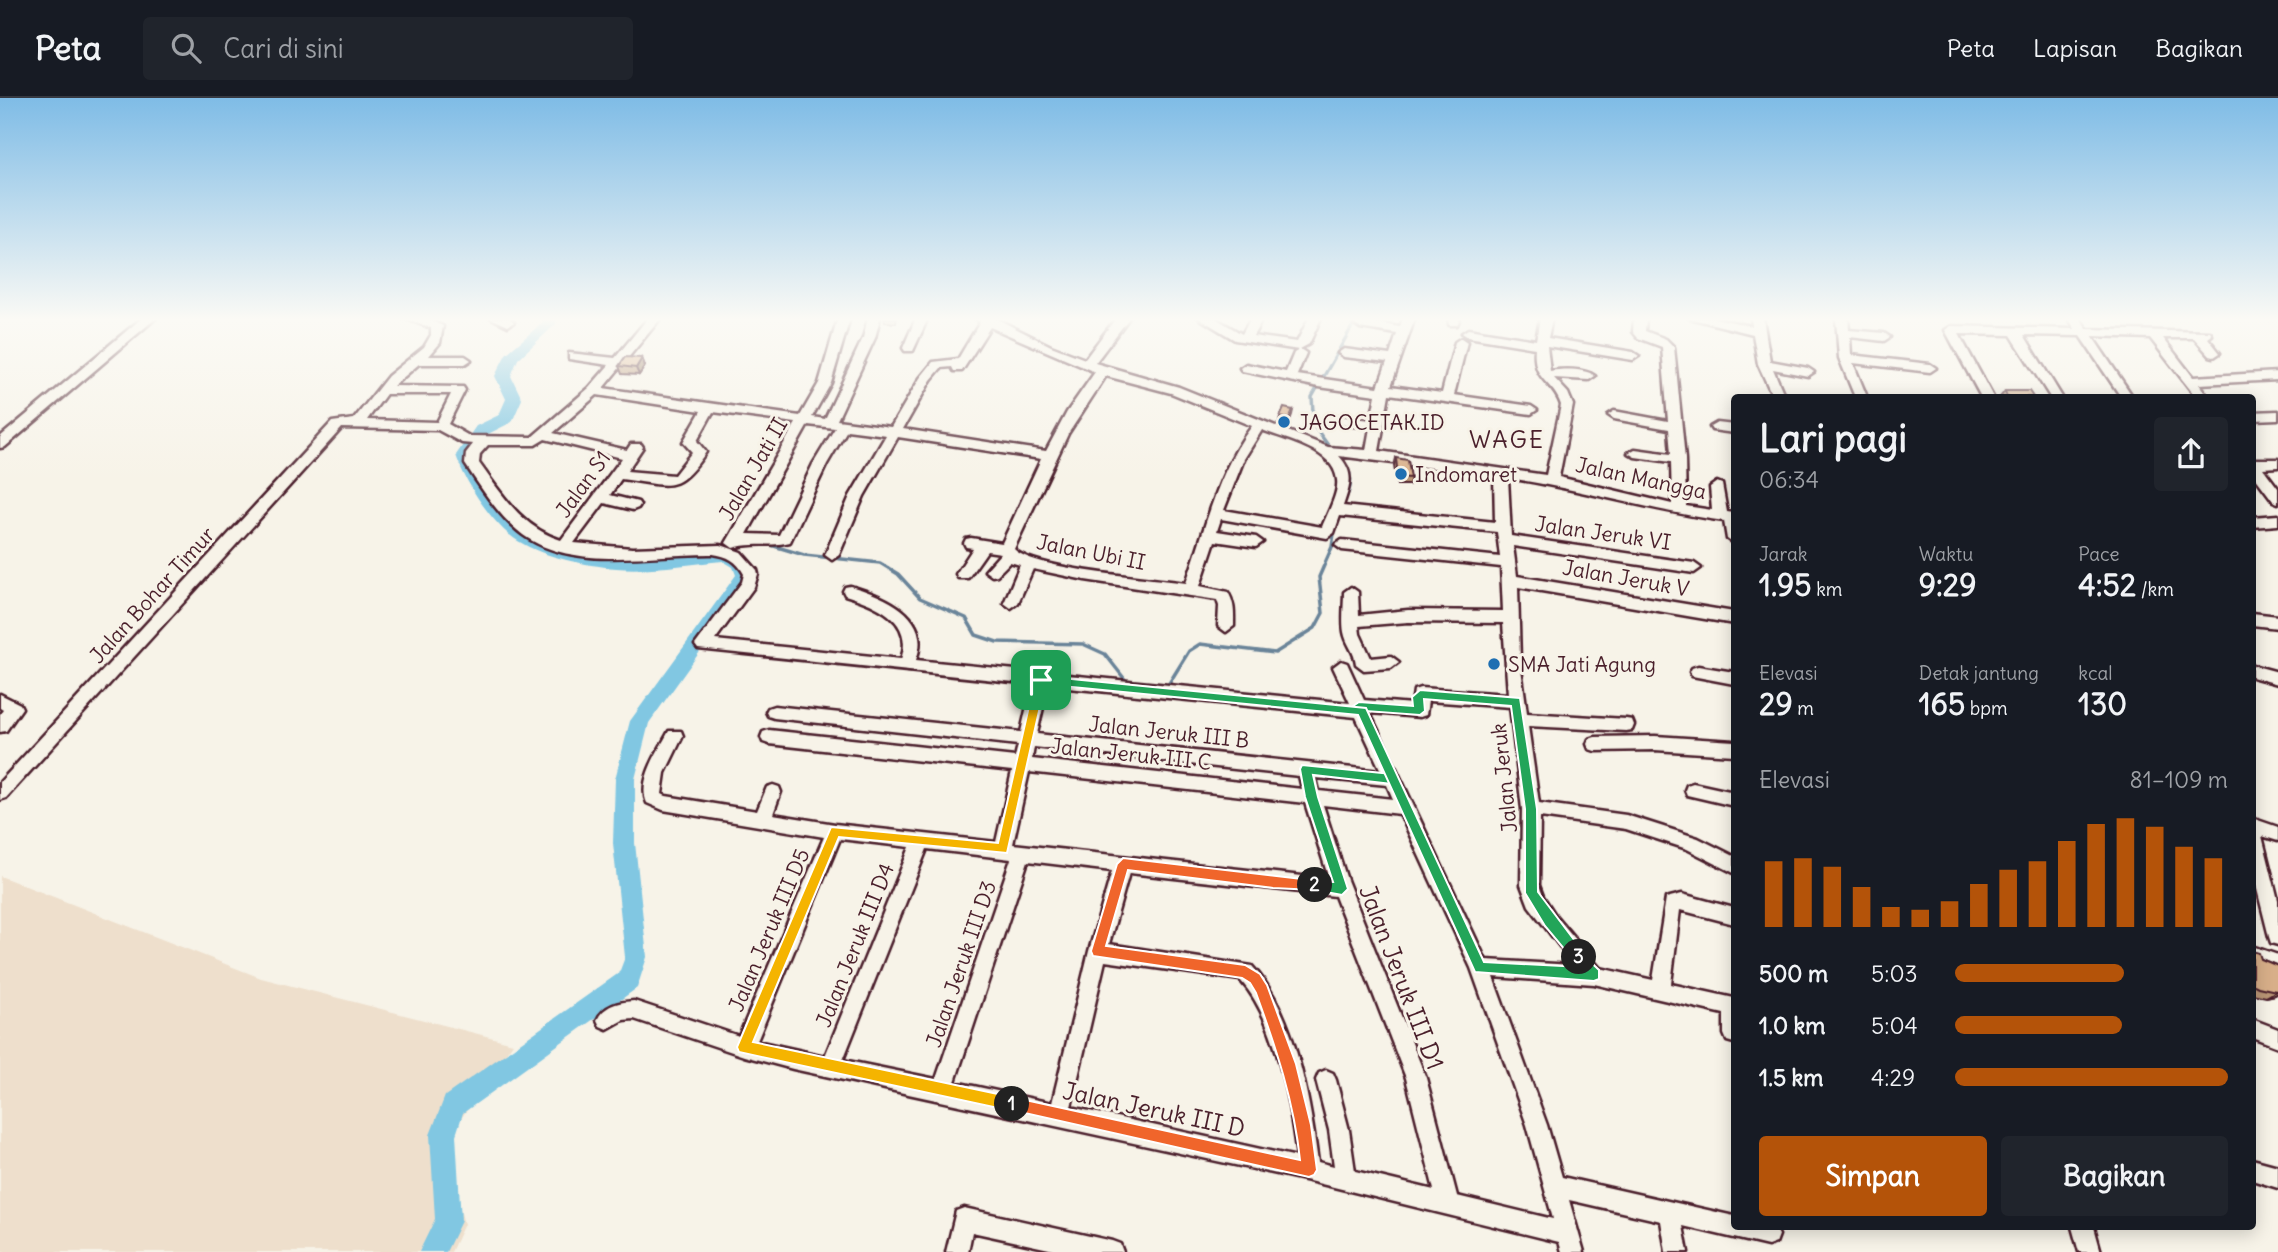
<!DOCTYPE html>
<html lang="id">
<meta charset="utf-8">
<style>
:root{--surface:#171b24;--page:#20242c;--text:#f1f3f6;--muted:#9ea1a6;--line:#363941;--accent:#b45309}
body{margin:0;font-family:Delius,sans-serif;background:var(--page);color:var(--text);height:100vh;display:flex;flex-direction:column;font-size:26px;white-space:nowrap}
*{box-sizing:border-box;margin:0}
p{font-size:23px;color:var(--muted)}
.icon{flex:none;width:38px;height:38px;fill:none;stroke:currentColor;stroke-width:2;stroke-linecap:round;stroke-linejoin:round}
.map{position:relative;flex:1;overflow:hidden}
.drawer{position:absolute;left:1731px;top:296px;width:525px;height:836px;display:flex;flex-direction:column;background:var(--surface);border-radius:7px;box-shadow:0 4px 18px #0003}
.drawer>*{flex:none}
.pin{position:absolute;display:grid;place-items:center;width:60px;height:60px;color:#fff;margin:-30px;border-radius:14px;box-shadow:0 4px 10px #0006}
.km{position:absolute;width:35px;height:35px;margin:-18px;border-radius:50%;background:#222;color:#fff;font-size:19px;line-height:35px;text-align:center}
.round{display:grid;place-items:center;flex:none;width:74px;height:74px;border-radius:7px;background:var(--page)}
.overview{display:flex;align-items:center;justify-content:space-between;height:119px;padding:0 28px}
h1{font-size:38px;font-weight:700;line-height:52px}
.metrics{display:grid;grid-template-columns:repeat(3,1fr);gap:10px;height:119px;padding:7px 28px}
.metrics div{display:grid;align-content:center}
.metrics b{font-size:30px;font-weight:700}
.metrics small{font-size:19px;font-weight:400}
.metrics p{font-size:19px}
.chart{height:196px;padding:14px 28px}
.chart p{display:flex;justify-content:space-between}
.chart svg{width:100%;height:126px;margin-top:7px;stroke:var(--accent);stroke-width:6}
.primary-button{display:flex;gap:14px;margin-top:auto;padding:14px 28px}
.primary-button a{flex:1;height:80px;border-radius:7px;background:var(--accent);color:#fff;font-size:28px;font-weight:700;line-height:80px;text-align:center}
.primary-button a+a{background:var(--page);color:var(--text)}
ul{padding:0 28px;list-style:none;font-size:23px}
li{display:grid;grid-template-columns:112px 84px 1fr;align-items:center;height:52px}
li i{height:18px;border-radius:9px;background:var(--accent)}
header{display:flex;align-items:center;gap:42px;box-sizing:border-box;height:98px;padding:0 35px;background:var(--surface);border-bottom:2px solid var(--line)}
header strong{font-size:33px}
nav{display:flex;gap:38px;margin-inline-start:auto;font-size:24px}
.search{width:490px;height:63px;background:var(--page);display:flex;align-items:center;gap:18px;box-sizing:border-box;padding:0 24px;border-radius:7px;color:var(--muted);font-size:26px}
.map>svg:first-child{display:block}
.built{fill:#eedfcc}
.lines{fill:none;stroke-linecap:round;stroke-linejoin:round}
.stream{stroke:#6b8499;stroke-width:3.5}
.river{fill:#81c7e2;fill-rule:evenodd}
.minor-casing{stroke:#4a1f2b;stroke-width:5}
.minor{fill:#f7f3e8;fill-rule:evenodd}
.wall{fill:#ba9676;stroke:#4a1f2b;stroke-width:2}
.shaded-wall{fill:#977a60;stroke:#4a1f2b;stroke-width:2}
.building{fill:#d8af89;stroke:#4a1f2b;stroke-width:2}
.split-1{fill:#f5b400;stroke:#fff;stroke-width:2}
.split-2{fill:#f0652b;stroke:#fff;stroke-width:2}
.split-3{fill:#22a559;stroke:#fff;stroke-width:2}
.split-4{fill:#22a559;stroke:#fff;stroke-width:2}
.poi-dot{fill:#1f6fb2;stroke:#f7f3e8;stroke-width:2.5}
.labels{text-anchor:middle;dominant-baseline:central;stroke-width:6;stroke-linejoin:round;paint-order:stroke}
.poi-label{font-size:21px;fill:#4a1f2b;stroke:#f7f3e8;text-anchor:start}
.street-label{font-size:21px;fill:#4a1f2b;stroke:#f7f3e8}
.quarter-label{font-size:24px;letter-spacing:2px;fill:#4a1f2b;stroke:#f7f3e8}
.near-street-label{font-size:24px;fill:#4a1f2b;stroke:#f7f3e8}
</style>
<header>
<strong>Peta</strong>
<div class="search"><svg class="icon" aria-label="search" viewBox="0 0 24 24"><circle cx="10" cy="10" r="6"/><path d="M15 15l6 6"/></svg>Cari di sini</div>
<nav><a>Peta</a><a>Lapisan</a><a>Bagikan</a></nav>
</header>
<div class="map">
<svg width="2278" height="1154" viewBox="0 0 2278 1154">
<rect width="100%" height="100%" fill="#f7f3e8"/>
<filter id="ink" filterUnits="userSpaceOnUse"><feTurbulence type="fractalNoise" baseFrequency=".0143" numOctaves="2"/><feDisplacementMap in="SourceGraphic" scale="14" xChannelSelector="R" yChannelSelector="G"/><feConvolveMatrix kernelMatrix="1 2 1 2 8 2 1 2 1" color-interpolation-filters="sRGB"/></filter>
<g filter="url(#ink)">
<path class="built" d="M0,778l261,102 252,65 -70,102 21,79 -13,28h-451z"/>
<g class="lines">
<path class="stream" d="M1330,350l-16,-22 -2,-29 45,-79
M1336,355c18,17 19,33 5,53
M764,445l40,12 76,8 18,11 22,24 46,20 10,17 21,7 86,2 22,10 22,28
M1162,587h6l21,-34 11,-7 75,9 40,-25 8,-15 -4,-36 13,-30 3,-20"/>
<path class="river" d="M543,220h14l-1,6 -38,35 -7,17 11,23 -10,23 -24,12 -16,21 7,20 50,57 42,16 47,8 108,-7 21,10 7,17 -105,147 -14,56v64l12,114 -10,31 -174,125 -7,22 5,86 -15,31h-27l16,-33 -5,-84 15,-39 174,-123 6,-16 -12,-114 2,-64 15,-58 106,-146 -3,-8 -10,-6c-34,3 -73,10 -107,7 -32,-3 -70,-10 -98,-27 -24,-14 -54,-60 -62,-86l20,-29 23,-11 7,-16 -11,-23 11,-22 36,-31z"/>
<g class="minor-casing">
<path id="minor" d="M142,220h14l-151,129 -5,1v-11z
M403,220h21l19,8 -3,17 -11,13h36l6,4 -6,4h-46l-26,22 70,1 2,3 -17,34 21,12 63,1 57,-49 20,-23 -40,-6v-6l46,5 33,-40h13l-58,70 197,28 19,-33 19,-65h12l-19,65 -19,34 13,2 38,-81 5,-20h12l-5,20 -38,82 54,7 29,-49 13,-16 25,-3 22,-37 -5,-4h20l56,28 34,13 31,-41h13l-34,45 84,24 149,60 38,3 4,-22 -32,-4 -7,-4 7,-4 33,4 5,-25 -57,-8 -77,-16 -2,-3 6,-4 40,8 8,-19 5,-3 -64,-10 -36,-22h16l27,16 9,-16h12l-10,18 44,6 12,-24h12l-12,26 -9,5 6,4 -9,22 81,12 9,-25 -43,-5 -6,-4 6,-4 46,6 7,-21 -37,-6 -6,-4 6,-4 40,7 3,-9h12l-24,68 51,7 13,-51 6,-4 6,4 -13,53 77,11 6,4 -6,4 -142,-20 -10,57 167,24 15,-70c-8,-25 -29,-23 -26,-57l-67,-11 -6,-4 6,-4 68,11 4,-22h12l-4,20 85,14 6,4 -6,4 -86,-14 3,25c13,-2 34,-3 45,5l-6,4 -35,-2 14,15 5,12 -14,72 113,27 -1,-42 -36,-5 -7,-4 7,-4 36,5 -2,-25 -55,-10 -6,-4 6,-4 54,10 -6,-74 -24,-9 -5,-6 1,-14h12l-1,13 21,8 8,8 11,112 1,47 26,4 -2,-23 7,-5 5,2 5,28 7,1v31l-7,-5 -3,-18c-73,-10 -143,-32 -216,-43l3,58 183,27 7,5 -7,5 -181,-27 4,30 217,36v12l-216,-37 2,74 7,52 99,6 6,1 2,5 -2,5 -6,1 -98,-5 11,77 87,12 72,23 36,18v17l-47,-24 -61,-20 -86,-12 -1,68 4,11 13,20 44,52 53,12 13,-82 16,-4 52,14v16l-54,-14 -9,74 63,14v45l-7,-2 -3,-7v-20l-130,-30 -101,-7 54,148 15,52 172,39v11h40l5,8 -3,8 -8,3 -85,-20 5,26h-22l-5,-31 -92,-21 15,52h-22l-3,-10 -250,-61 -516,-112 -49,-13 -110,-37 -11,1 -16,9 -7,-3 -3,-6c7,-15 22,-18 37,-19l105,35 85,-199 -161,-27 -16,-7c-10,-22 12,-53 22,-72h12l2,5 -18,37 -3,21 4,2 91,15 10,-24 6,-2 6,2 2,5 -8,22 62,10 161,18 16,-71 -243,-27 -6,-2 -2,-5 2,-5 6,-2 246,27 3,-12 -244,-27 -6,-2 -2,-4 2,-4 6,-2 247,26 11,-48 -334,-35 -3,-4 3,-4 44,-59 2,-8c-7,-13 -16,-18 -31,-20 -58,-1 -139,18 -190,-19 -23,-17 -42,-47 -58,-71l1,-11 7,-9 -11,-1 -24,-13 -96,-2 -336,370 -6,2v-18l332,-360 22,-3 34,-43 36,-29 7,-12v-7zM990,229l105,45 -28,40 -21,39 -143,-22 28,-49 10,-12 11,-1 2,4h8zM1106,278l65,17 81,33c-35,45 -47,104 -66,157 -32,-5 -153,-13 -172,-34l54,-115zM386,296h65l-14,28 -70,-2zM597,297l104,16 -18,31 9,10 -18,23 -47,-4 16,-24 -2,-3h-10l-4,6 -74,-17zM713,314l83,11 -70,120 7,5c19,-6 38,-1 57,-6l37,-78 20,-34 39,5 -36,61 -25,59 7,5 7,-5 25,-59 34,-59 143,22 -39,84 -31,-5 -5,1 -2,4 2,4 7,1 -17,26 2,4h10l19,-27 14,2 -16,18 7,5 5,-1 13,-13 10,3 -16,38 7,5 7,-5 15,-34 52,11 132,20 2,6 -1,20 8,6 8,-6c0,-13 1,-22 -6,-34l-28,-6 15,-45 41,6 7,-5 -7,-5 -39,-6 4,-12 106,19 7,-5 6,-17 157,16 3,25 -158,-17 -7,5 7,5 159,17 2,44 -95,-1 -49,5 -1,-23 -7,-5 -7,5c0,13 -2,28 0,40 2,12 11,20 12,32l8,6 27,-2 8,-6 -8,-6 -20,2 -11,-24 -1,-8 49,-4 95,1 5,71 -88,-6 -6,2 -2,14 -48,-4 -17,-37 -6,-2 -8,6 17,36 -434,-43c17,-44 -31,-64 -66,-74l-5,1 -2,4 2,4c30,9 70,25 56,64l-186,-19 39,-53 4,-13 -1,-4 -16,-18 -20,-7 -89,3 -58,-5 30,-40 29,7 5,-2 2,-3 -2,-3 -28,-7 11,-16c49,6 55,17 85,-27l-9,-11zM808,327l27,3 -22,36 -34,71 -32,-1zM1262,332c24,10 72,19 75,50 2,13 -10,34 -15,47l-98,-17 20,-51zM545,341l77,19 -61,82c-39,-12 -59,-46 -82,-77l1,-9 8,-9h47zM1339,358l155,20 1,46 -152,-16c7,-20 12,-33 -4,-50zM1048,588l308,31 25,54 -344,-37zM1428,603l82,6 12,102 -1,76 8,21 45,59 -88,-5 -116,-247 50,4 6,-2zM1034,649l265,29 3,13 -270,-30zM1029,674l276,31 24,76 -316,-35zM1316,680l71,7 6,14 -74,-8zM1323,707l77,9 71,154 56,157 26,94 -96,-23 -31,-118 -79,-198zM840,741l70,8 -85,209 -68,-15zM927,751l84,10 -75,220 -93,-19zM1028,763l84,10 -23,80 -37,152 -97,-21zM1129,775l206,23 71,182 28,112 -79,-19 -6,-41 -13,-50 -3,-7 -7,-3 -7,3 -3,7 13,50 5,36 -16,-4c-8,-61 -23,-151 -66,-196l-143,-22zM1105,863l135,19c37,40 50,124 57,177l-226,-50z
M491,220h18l5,4 -6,4z
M916,220h12l-15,33h-8l-2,-3z
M1448,220h12l-3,7h-8z
M1689,220h25l38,8 -1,-8h12l7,43 38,7 6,4 -6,4 -35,-7 12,28h-12l-15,-33 -5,-30z
M1836,220h12l1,12 35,3 6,4 -6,4 -34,-4 1,18 79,9 6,4 -6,4 -77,-9 14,34h-12l-16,-39z
M2068,220h12l7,11 123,3 2,3 -4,3 12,15 -6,4 -4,-1 -16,-18h-31l30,39 85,-5v8l-79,4 9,13h-12l-46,-59 -58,-2 41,61h-12l-41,-61 -56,-1 38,62h-12l-39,-62 -52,-1 34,63h-12l-36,-67 6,-4 124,3z
M2278,313v8l-26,1v-8z
M1717,325l17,2v8l-22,-3 -2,-3z
M2252,361h26v8l-15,1 15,20v15l-5,-2 -21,-28z
M2278,417v10l-26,2v-10z
M2252,515l26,3v12l-26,-3z
M2252,567l26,7v12l-26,-7z
M1698,568l36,6v12l-42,-8 -2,-4 2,-4z
M0,596l20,10 2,4 -16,23 -6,1v-18l3,-4 -3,-2z
M1655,638l79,5v14l-79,-5 -60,1 -6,-2 -2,-5 2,-5 6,-2z
M1693,685l41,9v14l-47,-11 -2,-5 2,-5z
M2252,720l26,9v14l-16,-5 16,64v45l-7,-2 -2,-6 -17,-68z
M2252,848l26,9v18l-26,-10z
M2252,921l26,10v18l-26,-10z
M2252,1061l26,7v22l-26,-8z
M964,1110l148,33 8,3 3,8h-60l-91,-20 -4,20h-22l10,-41z
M2072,1129h22l7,25h-22z"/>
</g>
<use href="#minor" class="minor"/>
</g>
<path class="wall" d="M884,220h13l-1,5 -11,-1z
M642,260l3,8 -6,9 -17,-1 -3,-8z
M2005,293l28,6h-33z
M1293,312l-1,5 -4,10 -9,-2 1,-6z
M1396,360l15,20 -2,7h-12l-3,-19z
M2252,853l9,8 17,7v27l-3,2 -9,2 -14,-3z"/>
<path class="shaded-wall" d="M642,260l3,8 -6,9 -3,-7z
M2278,892v3l-3,2 -9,2z"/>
<path class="building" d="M625,259l17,1 -6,10 -17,-2z
M2005,293h24l4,6h-26z
M1284,310l9,2 -4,9 -9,-2z
M1396,360l12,2 3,18 -13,-1z
M2252,853l7,2 2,6 17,7v24l-2,1 -18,-4 -6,-3z"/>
</g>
<linearGradient id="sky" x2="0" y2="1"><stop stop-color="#7fbce6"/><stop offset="0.58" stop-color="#fbfaf5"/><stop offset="1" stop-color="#fbfaf5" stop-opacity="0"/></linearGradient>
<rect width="2278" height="382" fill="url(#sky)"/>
<path class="split-1" d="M1041,578l5,4 -39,173 -168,-16 -86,205 259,55 6,2 2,5 -2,5 -6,2 -273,-59 -2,-5 94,-220 167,16 37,-163z"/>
<path class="split-2" d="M1123,760l196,23v8l-4,1 -42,-2 -145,-18 -22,76 139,19 15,9 7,11 29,79 15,61 6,45 -3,5 -5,2 -302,-68 -2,-5 2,-5 5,-2 288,63c-6,-58 -24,-112 -44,-167l-6,-10 -8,-5 -149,-22 -2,-5 26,-87z"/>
<path class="split-3" d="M1420,592l100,8 17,111 1,83 46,61v9h-9l-30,-36 -20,-33v-84l-14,-103 -87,-7 1,12 -5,4 -53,-4 31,68 -6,5 -79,-9 5,22 30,92 -6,6 -32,-6v-8l23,1 -28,-85 -5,-28 2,-4 81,8 -30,-67 6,-4 54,4 -1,-9z"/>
<path class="split-4" d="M1041,578l325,32 118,254 96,5 -7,-10 6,-6 20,19v9l-5,2 -119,-9 -117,-257 -317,-31 -6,-4z"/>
<g class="poi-dot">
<circle cx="1284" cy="324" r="7"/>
<circle cx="1401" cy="376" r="7"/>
<circle cx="1494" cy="566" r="7"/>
</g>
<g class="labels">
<g class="poi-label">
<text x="1298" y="324">JAGOCETAK.ID</text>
<text x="1415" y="376">Indomaret</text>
<text x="1508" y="566">SMA Jati Agung</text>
</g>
<g class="street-label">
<text transform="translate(753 371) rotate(-60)">Jalan Jati II</text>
<text transform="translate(1641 380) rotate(12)">Jalan Mangga</text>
<text transform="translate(583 386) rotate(-54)">Jalan S1</text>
<text transform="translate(1603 435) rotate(8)">Jalan Jeruk VI</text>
<text transform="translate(1091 454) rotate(11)">Jalan Ubi II</text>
<text transform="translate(1626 480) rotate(10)">Jalan Jeruk V</text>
<text transform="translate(152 497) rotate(-48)">Jalan Bohar Timur</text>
<text transform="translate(1169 634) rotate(6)">Jalan Jeruk III B</text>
<text transform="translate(1131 656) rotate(6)">Jalan Jeruk III C</text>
<text transform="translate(1504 680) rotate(-96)">Jalan Jeruk</text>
<text transform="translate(769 832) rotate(-67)">Jalan Jeruk III D5</text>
<text transform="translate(855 847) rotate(-68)">Jalan Jeruk III D4</text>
<text transform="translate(961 866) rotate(-71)">Jalan Jeruk III D3</text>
</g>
<g class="quarter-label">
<text x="1507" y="341">WAGE</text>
</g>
<g class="near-street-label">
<text transform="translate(1402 879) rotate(69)">Jalan Jeruk III D1</text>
<text transform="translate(1154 1011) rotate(12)">Jalan Jeruk III D</text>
</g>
</g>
</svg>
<div class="pin" style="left:1041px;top:582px;background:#1e9e55"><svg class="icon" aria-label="arrive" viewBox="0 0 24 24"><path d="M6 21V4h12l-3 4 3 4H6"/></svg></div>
<b class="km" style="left:1012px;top:1006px">1</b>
<b class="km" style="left:1315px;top:787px">2</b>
<b class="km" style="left:1579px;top:859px">3</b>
<section class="drawer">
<div class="overview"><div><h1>Lari pagi</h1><p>06:34</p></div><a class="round"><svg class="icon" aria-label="share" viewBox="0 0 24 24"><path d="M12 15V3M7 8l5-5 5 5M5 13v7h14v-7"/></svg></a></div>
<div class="metrics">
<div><p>Jarak</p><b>1.95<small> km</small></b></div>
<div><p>Waktu</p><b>9:29</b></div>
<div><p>Pace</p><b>4:52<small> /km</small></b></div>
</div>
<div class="metrics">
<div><p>Elevasi</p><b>29<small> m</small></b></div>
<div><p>Detak jantung</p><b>165<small> bpm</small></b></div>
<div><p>kcal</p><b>130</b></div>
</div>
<div class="chart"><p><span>Elevasi</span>81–109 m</p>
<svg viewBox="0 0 160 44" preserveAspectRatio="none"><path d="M5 44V21M15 44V20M25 44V23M35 44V30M45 44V37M55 44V38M65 44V35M75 44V29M85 44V24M95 44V21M105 44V14M115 44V8M125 44V6M135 44V9M145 44V16M155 44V20"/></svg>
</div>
<ul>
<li><b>500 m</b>5:03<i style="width:62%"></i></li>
<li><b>1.0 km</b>5:04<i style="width:61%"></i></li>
<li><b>1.5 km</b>4:29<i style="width:100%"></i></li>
</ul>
<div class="primary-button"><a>Simpan</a><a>Bagikan</a></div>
</section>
</div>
